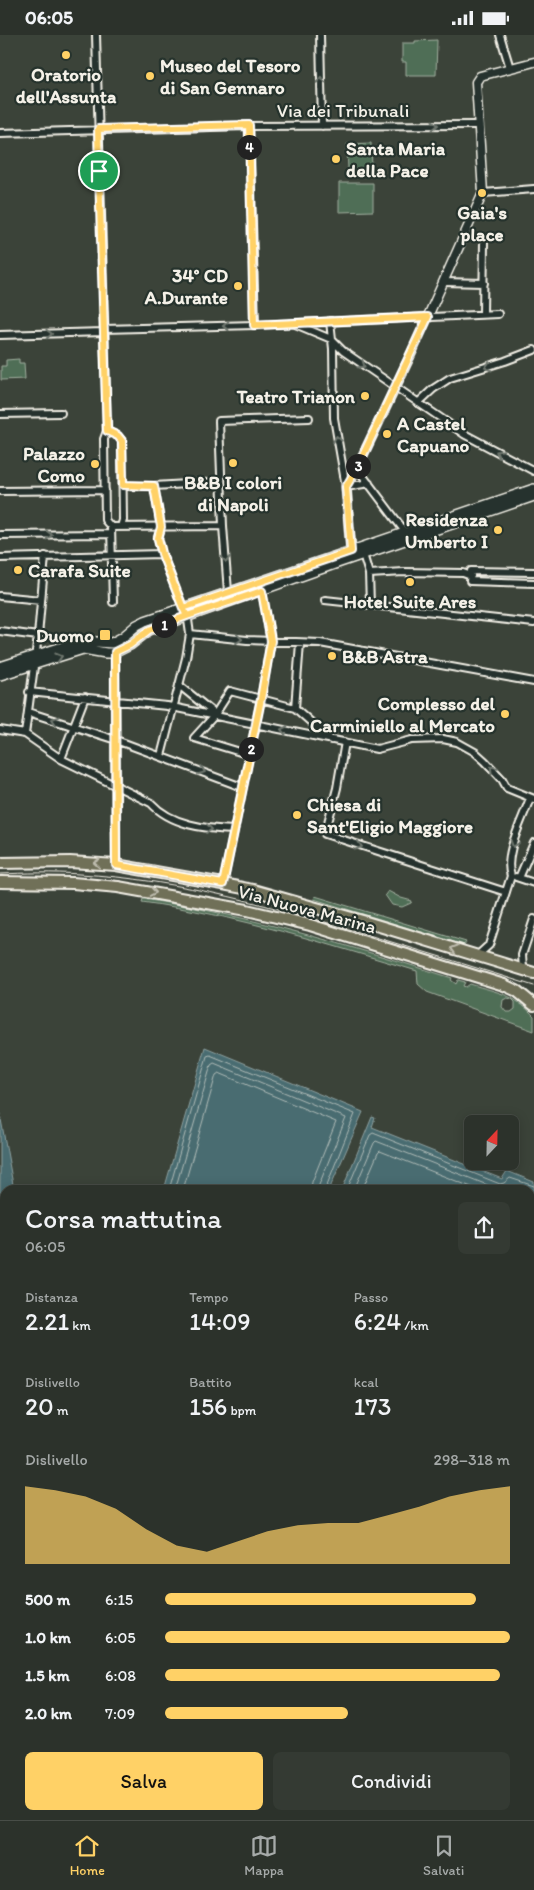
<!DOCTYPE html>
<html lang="it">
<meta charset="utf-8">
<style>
:root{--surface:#2c322b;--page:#343a33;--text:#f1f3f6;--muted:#a6aaa9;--line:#484d47;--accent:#ffd166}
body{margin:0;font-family:Itim,sans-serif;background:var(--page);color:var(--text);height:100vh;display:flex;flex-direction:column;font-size:19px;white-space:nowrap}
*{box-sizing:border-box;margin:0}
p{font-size:16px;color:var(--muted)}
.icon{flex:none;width:28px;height:28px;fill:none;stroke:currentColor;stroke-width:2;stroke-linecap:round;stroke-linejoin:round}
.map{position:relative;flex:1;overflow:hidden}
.side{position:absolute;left:0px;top:1150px;width:535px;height:635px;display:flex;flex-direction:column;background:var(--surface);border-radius:15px 15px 0 0;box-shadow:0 2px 12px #0003,0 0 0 1px var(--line)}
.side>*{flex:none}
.needle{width:32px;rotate:22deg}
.fabs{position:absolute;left:464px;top:1080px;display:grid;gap:10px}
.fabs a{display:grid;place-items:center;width:55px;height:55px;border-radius:8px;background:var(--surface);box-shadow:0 2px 12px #0003,0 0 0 1px var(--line);font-size:25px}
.pin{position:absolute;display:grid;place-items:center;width:42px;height:42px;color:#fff;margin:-21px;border:2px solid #fff;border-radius:50%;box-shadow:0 1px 5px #0007}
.km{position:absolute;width:25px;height:25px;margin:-12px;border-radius:50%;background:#222;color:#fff;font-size:14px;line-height:25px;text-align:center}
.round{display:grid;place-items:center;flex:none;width:52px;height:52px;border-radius:8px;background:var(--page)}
.headline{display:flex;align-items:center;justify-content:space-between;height:85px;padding:0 25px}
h1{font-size:28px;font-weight:600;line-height:38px}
.metrics{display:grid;grid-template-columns:repeat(3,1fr);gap:8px;height:85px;padding:5px 25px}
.metrics div{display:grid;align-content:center}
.metrics b{font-size:25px;font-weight:600}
.metrics small{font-size:14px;font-weight:400}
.metrics p{font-size:14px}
.chart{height:140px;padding:10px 25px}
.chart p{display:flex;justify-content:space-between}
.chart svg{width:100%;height:90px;margin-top:5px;fill:var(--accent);opacity:.7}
.primary-button{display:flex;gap:10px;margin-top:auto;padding:10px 25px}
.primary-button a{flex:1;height:58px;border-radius:8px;background:var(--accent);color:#111;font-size:20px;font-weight:600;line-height:58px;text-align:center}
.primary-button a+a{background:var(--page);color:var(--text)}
ul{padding:0 25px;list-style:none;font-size:16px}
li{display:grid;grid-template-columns:80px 60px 1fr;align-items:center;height:38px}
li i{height:12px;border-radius:6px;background:var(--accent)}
.status{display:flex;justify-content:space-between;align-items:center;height:35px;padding:0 25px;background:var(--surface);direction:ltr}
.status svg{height:14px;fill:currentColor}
.tab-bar{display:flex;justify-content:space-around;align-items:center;height:70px;border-top:1px solid var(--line);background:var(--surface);font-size:14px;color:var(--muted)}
.tab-bar a{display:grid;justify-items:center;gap:2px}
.tab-bar .on{color:var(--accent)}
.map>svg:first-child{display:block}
.green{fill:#506e57;stroke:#a2b0a0;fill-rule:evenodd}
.water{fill:#4a6c71;stroke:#8ea1a1}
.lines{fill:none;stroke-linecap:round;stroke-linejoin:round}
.shore{stroke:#b0bcb8;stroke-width:1}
.ferry{stroke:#b0bcb8;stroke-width:1;stroke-dasharray:6 5;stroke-linecap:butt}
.minor-casing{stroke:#f4f1e8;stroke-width:10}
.tertiary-casing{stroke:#f4f1e8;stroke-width:11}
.secondary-casing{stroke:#f4f1e8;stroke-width:12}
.primary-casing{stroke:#f4f1e8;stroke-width:14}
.minor{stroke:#26332d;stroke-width:6}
.tertiary{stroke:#26332d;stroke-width:8}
.secondary{stroke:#26332d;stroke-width:9}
.primary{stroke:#706f59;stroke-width:10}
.tram{stroke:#f4f1e8;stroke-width:1}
.oneway{stroke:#6e766e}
.oneway2{stroke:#bfbdaf}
.route-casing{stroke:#fff;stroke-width:10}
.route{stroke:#ffd166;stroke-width:6}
.poi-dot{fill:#ffd166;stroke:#26332d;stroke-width:2}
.labels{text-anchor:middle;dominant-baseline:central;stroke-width:4.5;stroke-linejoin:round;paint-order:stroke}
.poi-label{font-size:19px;font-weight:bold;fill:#f4f1e8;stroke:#26332d;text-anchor:start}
.street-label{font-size:19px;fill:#f4f1e8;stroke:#26332d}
</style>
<div class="status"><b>06:05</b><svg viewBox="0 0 49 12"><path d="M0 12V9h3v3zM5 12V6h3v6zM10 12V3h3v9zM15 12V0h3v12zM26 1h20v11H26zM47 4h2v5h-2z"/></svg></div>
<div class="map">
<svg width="534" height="1785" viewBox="0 0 534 1785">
<rect width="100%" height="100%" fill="#3b4339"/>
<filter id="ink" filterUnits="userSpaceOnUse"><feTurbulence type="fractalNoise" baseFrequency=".02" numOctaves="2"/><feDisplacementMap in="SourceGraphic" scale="10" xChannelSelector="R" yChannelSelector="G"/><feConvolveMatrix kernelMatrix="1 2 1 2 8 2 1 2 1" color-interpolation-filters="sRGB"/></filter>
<g filter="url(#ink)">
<path class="green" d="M437,5l-1,35h-30v-13h-4v-19h13v-2z
M371,108l1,26 -24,1 -1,-26z
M339,148h34v28l-34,1z
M19,324v4h5l1,16 -24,1v-14h5v-6z
M388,856l13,7 11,3 -1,2 -9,4 -10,-2 -7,-10z
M315,861l151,46 -2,3 -150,-46z
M143,864c106,16 207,47 309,79l-1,2 5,4 2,-4 7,2 -2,4 3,1 4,-3c29,9 42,9 64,32v15l-107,-39 -9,-8 -1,-13c-90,-27 -180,-56 -275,-69zM507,963l5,1 3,3v7l-4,3h-5l-4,-5 1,-7z"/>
<path class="water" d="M205,1012l158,65 -34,78h-165z
M0,1079l14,76h-9v625h413l1,5h-419z
M372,1082l3,1 -3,9 130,52 5,-8 27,11v44l-4,9v-45h-188z
M534,1464v247l-4,2v-239z"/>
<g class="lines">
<path class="shore" d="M169,1155l38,-134 3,-1 145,59 -30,76
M175,1155l36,-125 3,-2 132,55 -27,67 -1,5
M183,1155l33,-115 3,-2 117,49 -24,60 -1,8
M347,1155l23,-55 3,-2 127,51 4,-1 6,-5 24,8
M354,1155l20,-47 2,-2 124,49
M362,1155l16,-37 2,-2 99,39"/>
<path class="ferry" d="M0,1518l5,19
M0,1599l5,17
M103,1780l4,5
M126,1780l4,5"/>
<g class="minor-casing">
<path id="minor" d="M96,0l11,396 -3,8 1,81 6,7 2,75
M320,0l2,91
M500,0l10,33
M249,91l6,199
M0,98l246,-7 231,-1
M483,158l51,-4
M444,247l40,1
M483,279l1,-71
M330,286l3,28 1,69 12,69 23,-4
M295,289l36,15 12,12 121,83 70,37
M104,294l151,-4 243,-11
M0,300l104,-3
M418,368l15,-14 17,-11 55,-17 29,-11
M0,379l61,-1
M107,396l11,5 4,5 1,79 -2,7
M357,433l49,65
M123,451h31l67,-4
M154,451l7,41 -3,11 4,16 26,66 2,14 -4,24 -25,98
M0,456l105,-1
M111,492l112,-1
M0,500l111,-1
M363,519l6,20 1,30
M0,523l162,-4
M534,537l-63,-1 -1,10 64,2
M369,539l35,-2 59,1 8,3
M228,557l-5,-66 -4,-105 90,-3
M0,561l41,4
M325,565l209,23
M0,596l38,5
M190,599l57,6 73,3 214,39
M115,617l1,213
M179,650l36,29
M29,657l138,14 210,43 35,-9 31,-1 14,3 18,10 10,9 17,18 5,9 27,11
M295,673l5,-65
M28,677l88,28 126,47
M0,695l25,4 36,25 90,44c20,22 54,26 83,27
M25,699l13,-98 7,-80
M345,707l-8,46 -12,46 181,58
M250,720l-56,-17 20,-22 16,-25 65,17 36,32
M61,724l24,-62
M516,842l18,6
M519,843l15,-35
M223,849l38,-185 10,-58 -9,-50
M477,921l12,-11 22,-69c-8,-21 12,-57 19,-78
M523,934l-1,-14 12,-36"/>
</g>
<g class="tertiary-casing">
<path id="tertiary" d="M351,516l-5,-64 11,-19 55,-116 71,-159 -7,-111 4,-6 54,-14"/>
</g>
<g class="secondary-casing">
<path id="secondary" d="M0,632l81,-26 31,2 11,-6 14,-12 8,-4 389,-132
M0,640l83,-26 23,4h8l16,-8 19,-15 191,-68 194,-66"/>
</g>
<g class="primary-casing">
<path id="primary" d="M0,828l70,-1 46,3 107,19 30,6 113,32 168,51
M0,847l73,1 45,4 129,23 63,15 194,60 13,6 17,14"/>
</g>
<use href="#minor" class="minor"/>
<use href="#tertiary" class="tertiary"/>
<use href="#secondary" class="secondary"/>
<use href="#primary" class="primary"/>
<path class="tram" d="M0,839c26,-1 53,-2 79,0 100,5 201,34 296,63 53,16 106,32 159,49"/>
</g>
<defs><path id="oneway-chevron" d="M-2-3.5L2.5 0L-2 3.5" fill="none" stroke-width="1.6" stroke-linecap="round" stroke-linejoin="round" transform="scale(1.25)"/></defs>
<g class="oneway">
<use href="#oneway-chevron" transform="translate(321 45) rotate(-92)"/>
<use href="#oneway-chevron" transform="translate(435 90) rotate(-1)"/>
<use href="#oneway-chevron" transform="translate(226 291) rotate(178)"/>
<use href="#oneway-chevron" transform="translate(49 299) rotate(-2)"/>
<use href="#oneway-chevron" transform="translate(362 330) rotate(34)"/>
<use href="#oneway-chevron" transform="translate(488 332) rotate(163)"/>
<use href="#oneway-chevron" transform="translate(337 404) rotate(-100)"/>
<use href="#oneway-chevron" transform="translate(499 418) rotate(-152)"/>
<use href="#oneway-chevron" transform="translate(49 500)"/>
<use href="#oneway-chevron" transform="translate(226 524) rotate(86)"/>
<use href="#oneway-chevron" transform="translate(239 604) rotate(6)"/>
<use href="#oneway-chevron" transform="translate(59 622) rotate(-17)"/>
<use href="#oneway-chevron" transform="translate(55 685) rotate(-162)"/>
<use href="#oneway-chevron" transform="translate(284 695) rotate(-168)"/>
<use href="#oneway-chevron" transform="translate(493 734) rotate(-134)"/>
<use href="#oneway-chevron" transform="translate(202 736) rotate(21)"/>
<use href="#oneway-chevron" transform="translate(209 794) rotate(7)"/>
<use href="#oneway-chevron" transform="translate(514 809) rotate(109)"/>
<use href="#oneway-chevron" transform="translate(359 811) rotate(17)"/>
</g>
<g class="oneway2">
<use href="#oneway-chevron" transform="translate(97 828) rotate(-176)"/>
<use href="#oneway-chevron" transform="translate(153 857) rotate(10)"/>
<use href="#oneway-chevron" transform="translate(454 914) rotate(-163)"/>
</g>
</g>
<g class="lines" filter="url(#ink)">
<g class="route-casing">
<path id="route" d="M99,136l8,260 11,5 4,5 1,44 31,1 7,41 -3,11 4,16 21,54 4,8 -38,14 -19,15 -15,7 1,213 107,19 38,-185 10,-58 -9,-50 -75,25 -4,-8 168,-57 -5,-64 11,-19 71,-151 -174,8 -5,-200 -151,4 1,42"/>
</g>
<use href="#route" class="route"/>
</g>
<g class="poi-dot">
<circle cx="66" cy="20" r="5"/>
<circle cx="150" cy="41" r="5"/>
<circle cx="336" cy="124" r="5"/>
<circle cx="482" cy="158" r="5"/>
<circle cx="238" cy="251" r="5"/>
<circle cx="365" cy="361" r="5"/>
<circle cx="387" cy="399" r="5"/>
<circle cx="233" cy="428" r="5"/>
<circle cx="95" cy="429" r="5"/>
<circle cx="498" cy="495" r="5"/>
<circle cx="18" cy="535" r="5"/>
<circle cx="410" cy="547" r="5"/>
<rect x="99" y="594" width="12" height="12" rx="2.5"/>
<circle cx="332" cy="621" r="5"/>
<circle cx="505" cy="679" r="5"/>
<circle cx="297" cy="780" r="5"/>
</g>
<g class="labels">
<g class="poi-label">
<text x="160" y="30">Museo del Tesoro<tspan x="160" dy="22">di San Gennaro</tspan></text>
<text x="66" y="39" text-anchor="middle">Oratorio<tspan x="66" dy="22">dell'Assunta</tspan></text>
<text x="346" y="113">Santa Maria<tspan x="346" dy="22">della Pace</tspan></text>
<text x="482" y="177" text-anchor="middle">Gaia's<tspan x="482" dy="22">place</tspan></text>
<text x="228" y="240" text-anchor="end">34° CD<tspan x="228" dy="22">A.Durante</tspan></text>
<text x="355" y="361" text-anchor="end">Teatro Trianon</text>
<text x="397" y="388">A Castel<tspan x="397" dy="22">Capuano</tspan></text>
<text x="85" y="418" text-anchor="end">Palazzo<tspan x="85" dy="22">Como</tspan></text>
<text x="233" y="447" text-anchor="middle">B&amp;B I colori<tspan x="233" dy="22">di Napoli</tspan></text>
<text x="488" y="484" text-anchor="end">Residenza<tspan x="488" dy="22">Umberto I</tspan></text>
<text x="28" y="535">Carafa Suite</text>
<text x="410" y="566" text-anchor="middle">Hotel Suite Ares</text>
<text x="94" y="600" text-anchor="end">Duomo</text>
<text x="342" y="621">B&amp;B Astra</text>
<text x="495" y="668" text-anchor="end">Complesso del<tspan x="495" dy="22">Carminiello al Mercato</tspan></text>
<text x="307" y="769">Chiesa di<tspan x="307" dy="22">Sant'Eligio Maggiore</tspan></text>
</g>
<g class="street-label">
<text x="343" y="75">Via dei Tribunali</text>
<text transform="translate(307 874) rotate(15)">Via Nuova Marina</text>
</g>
</g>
</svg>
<div class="fabs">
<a><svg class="needle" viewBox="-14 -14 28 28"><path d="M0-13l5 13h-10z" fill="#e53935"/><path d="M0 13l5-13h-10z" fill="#a6aaa9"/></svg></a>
</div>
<div class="pin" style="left:99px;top:136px;background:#1e9e55"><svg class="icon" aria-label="arrive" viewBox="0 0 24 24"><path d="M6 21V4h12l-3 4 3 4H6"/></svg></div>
<b class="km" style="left:164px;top:590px">1</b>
<b class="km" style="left:251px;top:714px">2</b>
<b class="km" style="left:358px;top:431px">3</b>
<b class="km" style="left:249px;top:112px">4</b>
<section class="side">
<div class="headline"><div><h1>Corsa mattutina</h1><p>06:05</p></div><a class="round"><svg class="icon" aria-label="share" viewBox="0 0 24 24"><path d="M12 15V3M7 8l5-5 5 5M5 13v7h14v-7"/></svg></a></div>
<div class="metrics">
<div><p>Distanza</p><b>2.21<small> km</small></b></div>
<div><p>Tempo</p><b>14:09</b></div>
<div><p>Passo</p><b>6:24<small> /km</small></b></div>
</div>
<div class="metrics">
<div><p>Dislivello</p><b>20<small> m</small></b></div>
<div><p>Battito</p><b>156<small> bpm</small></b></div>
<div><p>kcal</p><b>173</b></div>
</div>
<div class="chart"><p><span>Dislivello</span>298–318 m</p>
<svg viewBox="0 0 160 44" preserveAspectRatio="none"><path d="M0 44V6L10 8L20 11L30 17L40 27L50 35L60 38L70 33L80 28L90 25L100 24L110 24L120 20L130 16L140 11L150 8L160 6V44z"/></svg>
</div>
<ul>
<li><b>500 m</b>6:15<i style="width:90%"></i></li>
<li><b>1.0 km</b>6:05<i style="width:100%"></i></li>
<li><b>1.5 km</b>6:08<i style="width:97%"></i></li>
<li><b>2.0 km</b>7:09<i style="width:53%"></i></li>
</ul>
<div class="primary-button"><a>Salva</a><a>Condividi</a></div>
</section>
</div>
<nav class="tab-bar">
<a class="on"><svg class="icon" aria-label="home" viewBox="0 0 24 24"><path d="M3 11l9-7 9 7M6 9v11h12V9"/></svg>Home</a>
<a><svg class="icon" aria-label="map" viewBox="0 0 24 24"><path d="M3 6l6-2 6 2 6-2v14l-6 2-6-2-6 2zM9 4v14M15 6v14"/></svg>Mappa</a>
<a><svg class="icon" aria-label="saved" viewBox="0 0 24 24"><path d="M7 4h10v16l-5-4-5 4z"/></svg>Salvati</a>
</nav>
